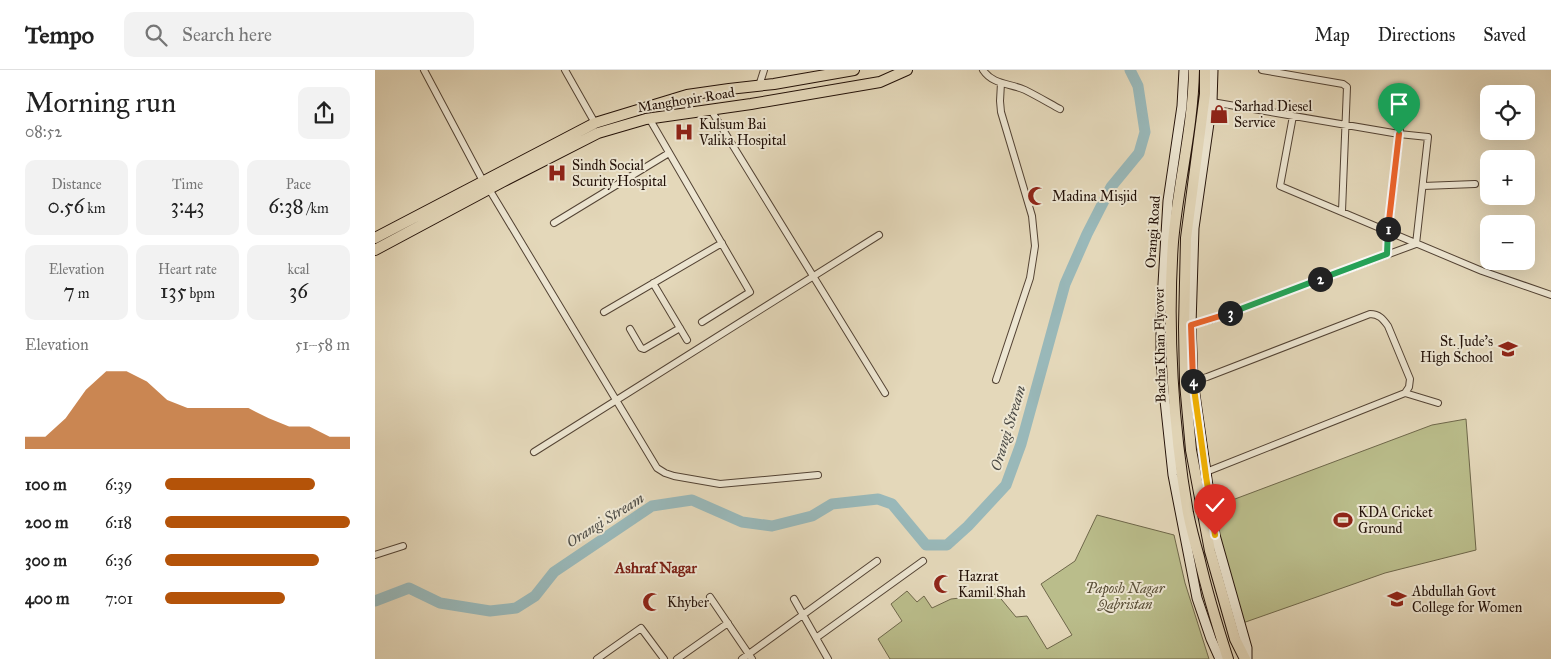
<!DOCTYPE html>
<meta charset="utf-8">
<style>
:root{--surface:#fff;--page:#f2f2f2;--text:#222;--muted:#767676;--line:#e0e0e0;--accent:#b45309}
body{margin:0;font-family:"IM FELL Great Primer",serif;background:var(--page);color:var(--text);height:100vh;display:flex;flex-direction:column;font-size:19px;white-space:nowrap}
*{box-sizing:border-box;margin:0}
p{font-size:16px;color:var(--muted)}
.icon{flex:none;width:28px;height:28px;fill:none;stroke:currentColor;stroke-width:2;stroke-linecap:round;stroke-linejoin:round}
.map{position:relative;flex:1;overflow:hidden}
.details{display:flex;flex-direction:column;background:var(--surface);width:375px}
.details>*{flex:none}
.tools{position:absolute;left:1105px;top:15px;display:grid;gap:10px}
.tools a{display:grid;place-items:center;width:55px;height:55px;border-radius:10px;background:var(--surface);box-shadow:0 5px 20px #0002;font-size:25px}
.pin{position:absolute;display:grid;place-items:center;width:42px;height:42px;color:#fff;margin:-51px -21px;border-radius:50% 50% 50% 0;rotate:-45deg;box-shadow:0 0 5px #0007}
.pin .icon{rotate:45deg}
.km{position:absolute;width:25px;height:25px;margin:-12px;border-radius:50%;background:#222;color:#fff;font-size:14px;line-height:25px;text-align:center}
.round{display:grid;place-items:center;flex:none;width:52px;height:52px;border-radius:10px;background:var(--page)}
.summary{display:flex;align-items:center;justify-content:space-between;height:85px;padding:0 25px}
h1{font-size:28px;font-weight:600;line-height:38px}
.figures{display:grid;grid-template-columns:repeat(3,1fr);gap:8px;height:85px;padding:5px 25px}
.figures div{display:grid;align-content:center;border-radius:10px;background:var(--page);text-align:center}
.figures b{font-size:21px;font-weight:600}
.figures small{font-size:14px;font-weight:400}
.figures p{font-size:14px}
.chart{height:140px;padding:10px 25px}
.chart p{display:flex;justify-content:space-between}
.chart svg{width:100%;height:90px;margin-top:5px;fill:var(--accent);opacity:.7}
ul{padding:0 25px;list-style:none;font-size:16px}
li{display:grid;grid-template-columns:80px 60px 1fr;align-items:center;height:38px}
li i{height:12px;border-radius:6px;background:var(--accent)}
header{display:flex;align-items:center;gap:30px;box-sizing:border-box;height:70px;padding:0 25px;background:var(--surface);border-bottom:1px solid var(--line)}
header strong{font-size:24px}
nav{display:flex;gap:28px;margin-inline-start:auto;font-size:18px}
.search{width:350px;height:45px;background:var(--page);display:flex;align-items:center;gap:12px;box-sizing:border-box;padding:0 18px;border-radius:10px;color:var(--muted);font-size:19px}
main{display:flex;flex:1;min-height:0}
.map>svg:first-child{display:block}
.green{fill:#babd8b;stroke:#6e674a}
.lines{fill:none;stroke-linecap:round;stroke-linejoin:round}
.river{stroke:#99b8b9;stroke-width:11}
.street-casing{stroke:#534334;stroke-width:8}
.secondary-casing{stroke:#231108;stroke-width:11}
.primary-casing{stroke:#231108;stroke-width:12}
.street{stroke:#ede6d2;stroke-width:6}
.secondary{stroke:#ede6d2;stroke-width:9}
.primary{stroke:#e4d8ba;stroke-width:10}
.split-1-casing{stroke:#fff;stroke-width:10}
.split-2-casing{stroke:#fff;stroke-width:10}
.split-3-casing{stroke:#fff;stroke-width:10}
.split-4-casing{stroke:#fff;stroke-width:10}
.split-5-casing{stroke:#fff;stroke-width:10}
.split-6-casing{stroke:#fff;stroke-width:10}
.split-1{stroke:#f0652b;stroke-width:6}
.split-2{stroke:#22a559;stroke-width:6}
.split-3{stroke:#22a559;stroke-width:6}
.split-4{stroke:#f0652b;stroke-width:6}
.split-5{stroke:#f5b400;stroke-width:6}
.split-6{stroke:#f5b400;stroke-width:6}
.labels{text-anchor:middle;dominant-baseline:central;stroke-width:4;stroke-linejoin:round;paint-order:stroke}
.street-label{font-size:14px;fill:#231108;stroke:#ede6d2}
.poi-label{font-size:14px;fill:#231108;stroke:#ede6d2;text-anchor:start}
.park-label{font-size:14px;font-style:italic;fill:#584d36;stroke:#ede6d2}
.water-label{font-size:15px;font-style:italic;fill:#4c4b46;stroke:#ede6d2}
.neighbourhood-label{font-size:15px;font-weight:bold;fill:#7a1f14;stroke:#ede6d2}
</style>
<header>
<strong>Tempo</strong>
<div class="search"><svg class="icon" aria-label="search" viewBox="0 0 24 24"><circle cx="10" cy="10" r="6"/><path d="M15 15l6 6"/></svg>Search here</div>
<nav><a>Map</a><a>Directions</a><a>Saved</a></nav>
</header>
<main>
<section class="details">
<div class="summary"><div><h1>Morning run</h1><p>08:52</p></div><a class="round"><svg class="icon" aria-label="share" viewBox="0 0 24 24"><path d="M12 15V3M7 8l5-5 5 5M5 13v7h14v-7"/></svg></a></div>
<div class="figures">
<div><p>Distance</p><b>0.56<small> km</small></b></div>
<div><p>Time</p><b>3:43</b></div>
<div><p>Pace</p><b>6:38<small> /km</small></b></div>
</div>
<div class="figures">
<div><p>Elevation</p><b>7<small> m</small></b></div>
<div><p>Heart rate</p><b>135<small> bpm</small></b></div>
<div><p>kcal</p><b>36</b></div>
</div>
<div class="chart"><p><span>Elevation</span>51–58 m</p>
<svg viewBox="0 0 160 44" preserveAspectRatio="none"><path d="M0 44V38L10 38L20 29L30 15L40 6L50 6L60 11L70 20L80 24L90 24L100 24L110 24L120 29L130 33L140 33L150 38L160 38V44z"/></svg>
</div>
<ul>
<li><b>100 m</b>6:39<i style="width:81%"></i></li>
<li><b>200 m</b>6:18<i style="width:100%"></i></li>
<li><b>300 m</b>6:36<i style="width:83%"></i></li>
<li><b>400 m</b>7:01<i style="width:65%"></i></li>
</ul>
</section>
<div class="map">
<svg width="1176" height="589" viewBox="0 0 1176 589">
<rect width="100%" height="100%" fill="#e4d8ba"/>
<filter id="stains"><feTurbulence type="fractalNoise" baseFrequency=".004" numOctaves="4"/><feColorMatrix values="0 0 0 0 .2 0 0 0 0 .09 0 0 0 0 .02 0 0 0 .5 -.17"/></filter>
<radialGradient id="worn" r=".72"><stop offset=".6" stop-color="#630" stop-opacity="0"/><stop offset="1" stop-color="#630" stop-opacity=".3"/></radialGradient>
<path class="green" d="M1091,349l10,131 -91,23 -148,52 -26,-117 221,-83z
M722,445l77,20 11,48 24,76h-319l-12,-20 24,-18 -11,-17 16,-13 10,11 7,-6 8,12 19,-9 46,-5 19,23 11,-1 20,33 25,-14 -31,-51 34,-23z"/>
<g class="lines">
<path class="river" d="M0,531l34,-13 31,15 50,8 26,-3 19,-12 19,-24 98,-66 40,-6 50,22 30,4 40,-10 20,-12 46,-5 14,5 34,41h21l21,-19 38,-41 15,-41 44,-160 22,-50 24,-47 28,-34 6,-21 -7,-46 -8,-16"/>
<g class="street-casing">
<path id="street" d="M49,0l59,111
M190,0l30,53
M608,0c10,15 27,13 42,20 12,6 24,13 35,19
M887,0l81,14 4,3 -5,124
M384,16l5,-16
M837,32l187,32 29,3 -12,107
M336,40l174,283
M918,46l-13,70 202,85 69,24
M274,48l101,174 -48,30
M1048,116l52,-2
M114,119l168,279 8,5 9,3 46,8 98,-9
M179,153l115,-70
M1012,184l1,-22 15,-129
M278,213l34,57
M229,242l118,-69
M816,255l19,-5 206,-76
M255,259l11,19 3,1 36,-21
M621,310l34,-102 5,-32 -3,-30 -31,-104 -1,-11 1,-18
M818,311l14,-4 163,-63c9,0 13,5 18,12l22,53 -1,8 -4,6 -199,79
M1030,323l33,10
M159,382l345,-217
M0,485l28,-9
M335,527l42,62
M419,529l34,60
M441,568l107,-77
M222,589l44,-31 23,31
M302,589l51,-36
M367,589l135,-98"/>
</g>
<g class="secondary-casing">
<path id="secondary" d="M809,0l-2,36 -14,95 -7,116v46l12,112 24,123 14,41 9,20
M838,0l-1,32 -18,126 -3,97 2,56 22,154 32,113v11"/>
</g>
<g class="primary-casing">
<path id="primary" d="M819,0c-1,58 -16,115 -21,172 -6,87 0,186 15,271 3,15 7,30 11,44 8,35 18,68 29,102
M830,0v24l-19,144 -2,89 1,56 6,67 19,101 25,88 10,20
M0,168l220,-115 92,-28 42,-6 45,-5 80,-14
M0,180l127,-68 96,-49 48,-14 105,-15 129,-22 27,-12"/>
</g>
<use href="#street" class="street"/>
<use href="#secondary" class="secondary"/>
<use href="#primary" class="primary"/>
</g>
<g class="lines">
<g class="split-1-casing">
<path id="split-1" d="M1013,159l11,-95"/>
</g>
<g class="split-2-casing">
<path id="split-2" d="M945,209l67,-25 1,-25"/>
</g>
<g class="split-3-casing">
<path id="split-3" d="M855,243l90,-34"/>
</g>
<g class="split-4-casing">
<path id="split-4" d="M818,311l-2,-56 39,-12"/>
</g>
<g class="split-5-casing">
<path id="split-5" d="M818,311l13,95"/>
</g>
<g class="split-6-casing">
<path id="split-6" d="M831,406l9,59"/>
</g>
<use href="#split-1" class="split-1"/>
<use href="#split-2" class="split-2"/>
<use href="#split-3" class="split-3"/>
<use href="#split-4" class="split-4"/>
<use href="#split-5" class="split-5"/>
<use href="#split-6" class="split-6"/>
</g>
<defs>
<g id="shop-bare" transform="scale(1.5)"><path d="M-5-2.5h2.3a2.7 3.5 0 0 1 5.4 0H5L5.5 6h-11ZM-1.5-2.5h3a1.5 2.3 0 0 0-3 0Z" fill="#8f2418" stroke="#ede6d2" stroke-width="2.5" paint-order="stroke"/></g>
<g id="hospital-bare" transform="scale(1.5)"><path d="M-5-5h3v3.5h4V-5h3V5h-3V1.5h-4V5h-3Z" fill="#8f2418" stroke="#ede6d2" stroke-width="2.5" paint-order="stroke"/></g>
<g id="mosque-bare" transform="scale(1.5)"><path d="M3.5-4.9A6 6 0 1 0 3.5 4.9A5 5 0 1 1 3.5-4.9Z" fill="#8f2418" stroke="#ede6d2" stroke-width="2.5" paint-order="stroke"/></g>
<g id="school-bare" transform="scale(1.5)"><path d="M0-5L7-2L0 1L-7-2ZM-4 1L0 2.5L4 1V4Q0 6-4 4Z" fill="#8f2418" stroke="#ede6d2" stroke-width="2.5" paint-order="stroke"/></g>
<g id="stadium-bare" transform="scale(1.5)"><path d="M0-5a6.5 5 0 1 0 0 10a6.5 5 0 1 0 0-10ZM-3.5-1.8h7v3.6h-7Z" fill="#8f2418" stroke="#ede6d2" stroke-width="2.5" paint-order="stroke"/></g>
</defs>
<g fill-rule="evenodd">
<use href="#shop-bare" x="844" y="44"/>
<use href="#hospital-bare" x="309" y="62"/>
<use href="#hospital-bare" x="182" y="103"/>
<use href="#mosque-bare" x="662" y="126"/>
<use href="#school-bare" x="1133" y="279"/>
<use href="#stadium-bare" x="968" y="450"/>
<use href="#mosque-bare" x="568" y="514"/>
<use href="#school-bare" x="1022" y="529"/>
<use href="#mosque-bare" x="277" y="532"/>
</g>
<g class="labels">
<g class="street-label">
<text transform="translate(311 30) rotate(-9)">Manghopir Road</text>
<text transform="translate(778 162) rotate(-86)">Orangi Road</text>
<text transform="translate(785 275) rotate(-91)">Bacha Khan Flyover</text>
</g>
<g class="poi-label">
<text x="859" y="36">Sarhad Diesel<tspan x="859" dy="16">Service</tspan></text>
<text x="324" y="54">Kulsum Bai<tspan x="324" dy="16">Valika Hospital</tspan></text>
<text x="197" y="95">Sindh Social<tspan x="197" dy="16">Scurity Hospital</tspan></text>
<text x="677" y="126">Madina Misjid</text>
<text x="1118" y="271" text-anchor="end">St. Jude's<tspan x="1118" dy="16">High School</tspan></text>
<text x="983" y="442">KDA Cricket<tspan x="983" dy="16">Ground</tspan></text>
<text x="583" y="506">Hazrat<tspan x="583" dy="16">Kamil Shah</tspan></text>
<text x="1037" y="521">Abdullah Govt<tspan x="1037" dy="16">College for Women</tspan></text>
<text x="292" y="532">Khyber</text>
</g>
<g class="park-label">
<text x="750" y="518">Paposh Nagar<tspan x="750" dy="16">Qabristan</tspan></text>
</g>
<g class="water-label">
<text transform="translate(633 358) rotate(-73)">Orangi Stream</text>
<text transform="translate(230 450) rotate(-32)">Orangi Stream</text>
</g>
<g class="neighbourhood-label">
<text x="281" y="498">Ashraf Nagar</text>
</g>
</g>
<rect width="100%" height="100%" filter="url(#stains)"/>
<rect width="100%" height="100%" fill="url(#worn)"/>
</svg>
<div class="tools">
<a><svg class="icon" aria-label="locate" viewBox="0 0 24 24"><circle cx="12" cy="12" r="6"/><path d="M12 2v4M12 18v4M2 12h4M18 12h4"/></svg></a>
<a>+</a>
<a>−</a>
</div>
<div class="pin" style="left:1024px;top:64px;background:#1e9e55"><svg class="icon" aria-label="arrive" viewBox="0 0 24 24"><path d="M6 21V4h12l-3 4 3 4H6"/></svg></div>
<div class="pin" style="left:840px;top:465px;background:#d93025"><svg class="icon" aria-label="check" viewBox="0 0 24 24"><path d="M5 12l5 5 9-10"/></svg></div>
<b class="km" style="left:1013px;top:159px">1</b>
<b class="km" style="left:945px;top:209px">2</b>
<b class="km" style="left:855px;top:243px">3</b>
<b class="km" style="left:818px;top:311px">4</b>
</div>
</main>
